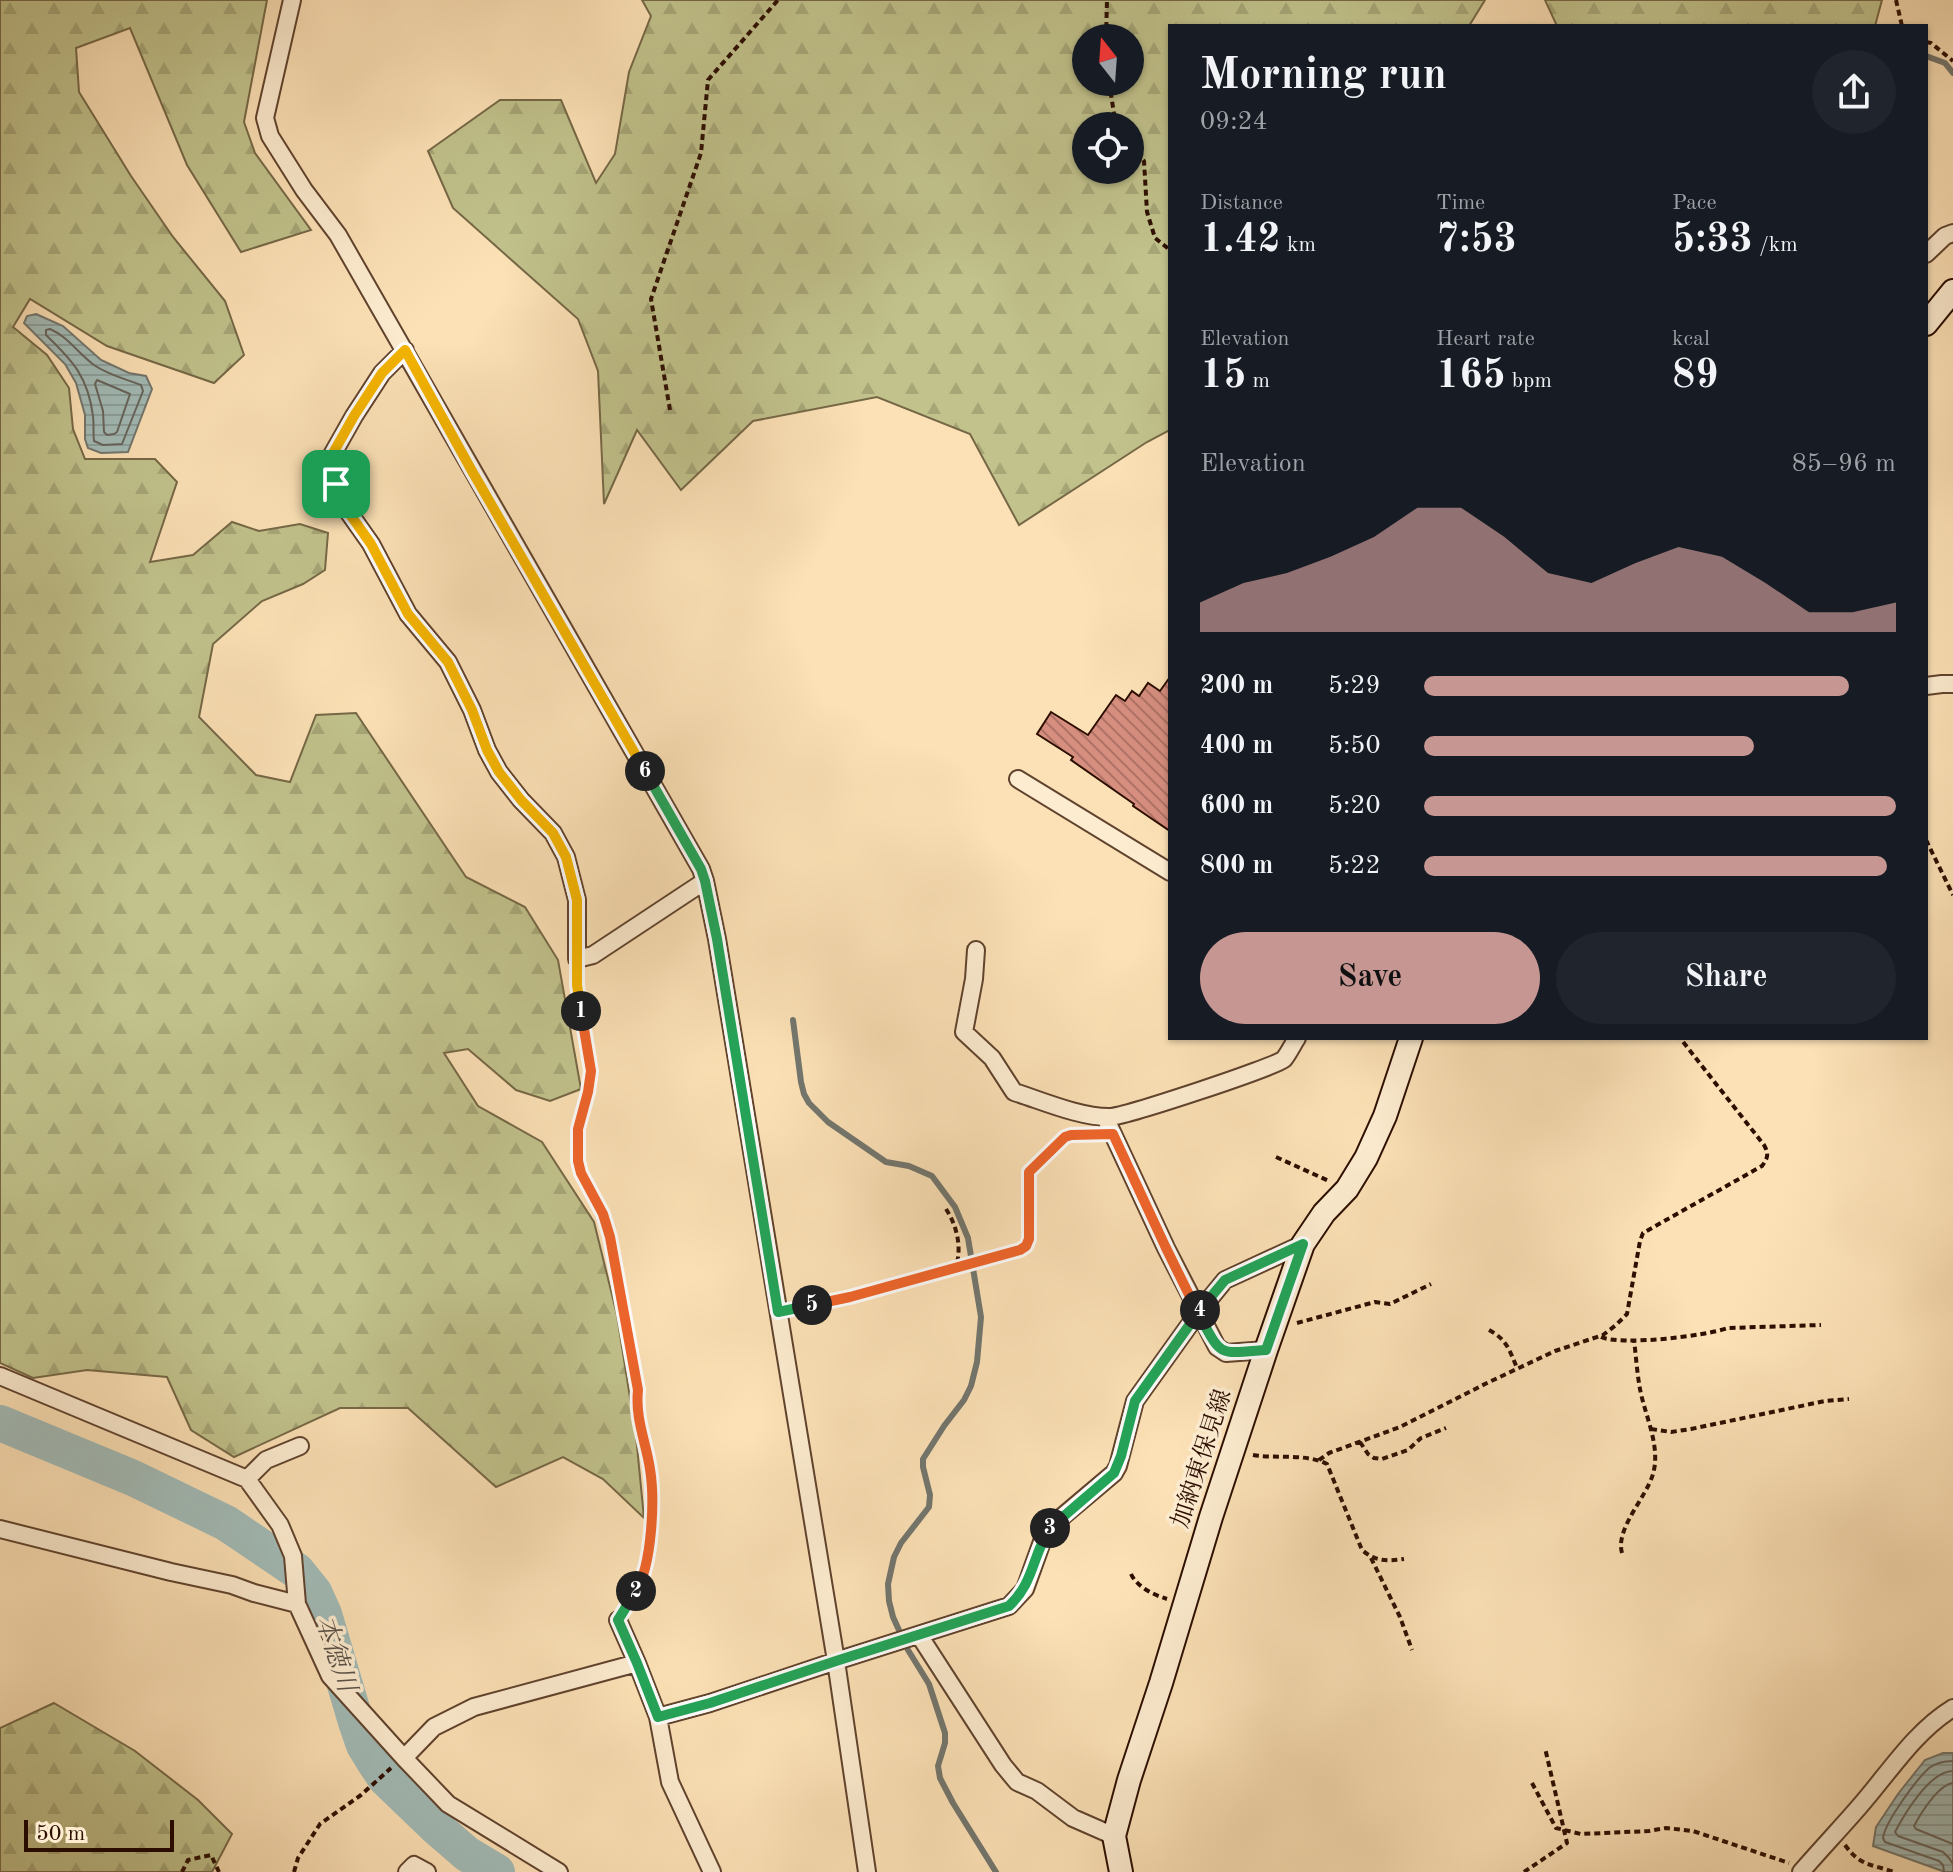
<!DOCTYPE html>
<meta charset="utf-8">
<style>
:root{--surface:#171b24;--page:#20242c;--text:#f1f3f6;--muted:#9ea1a6;--accent:#c59692}
body{margin:0;font-family:"Old Standard TT","Noto Serif JP",serif;background:var(--page);color:var(--text);height:100vh;display:flex;flex-direction:column;font-size:30px;white-space:nowrap}
*{box-sizing:border-box;margin:0}
p{font-size:26px;color:var(--muted)}
.icon{flex:none;width:44px;height:44px;fill:none;stroke:currentColor;stroke-width:2;stroke-linecap:round;stroke-linejoin:round}
.map{position:relative;flex:1;overflow:hidden}
.details{position:absolute;left:1168px;top:24px;width:760px;height:1016px;display:flex;flex-direction:column;background:var(--surface);border-radius:0px;box-shadow:0 2px 6px #0004}
.details>*{flex:none}
.needle{width:52px;rotate:343deg}
.buttons{position:absolute;left:1072px;top:24px;display:grid;gap:16px}
.buttons a{display:grid;place-items:center;width:72px;height:72px;border-radius:50%;background:var(--surface);box-shadow:0 2px 6px #0004;font-size:40px}
.scale{position:absolute;left:24px;bottom:20px;width:150px;box-sizing:border-box;padding-left:8px;border:4px solid #2c0e01;border-top:0;font-size:22px;line-height:28px;white-space:nowrap;color:#2c0e01;-webkit-text-stroke:6px #fdecd0;paint-order:stroke}
.pin{position:absolute;display:grid;place-items:center;width:68px;height:68px;color:#fff;margin:-34px;border-radius:16px;box-shadow:0 4px 12px #0006}
.km{position:absolute;width:40px;height:40px;margin:-20px;border-radius:50%;background:#222;color:#fff;font-size:22px;line-height:40px;text-align:center}
.round{display:grid;place-items:center;flex:none;width:84px;height:84px;border-radius:42px;background:var(--page)}
.summary{display:flex;align-items:center;justify-content:space-between;height:136px;padding:0 32px}
h1{font-size:44px;font-weight:700;line-height:60px}
.metrics{display:grid;grid-template-columns:repeat(3,1fr);gap:12px;height:136px;padding:8px 32px}
.metrics div{display:grid;align-content:center}
.metrics b{font-size:40px;font-weight:700}
.metrics small{font-size:22px;font-weight:400}
.metrics p{font-size:22px}
.chart{height:224px;padding:16px 32px}
.chart p{display:flex;justify-content:space-between}
.chart svg{width:100%;height:144px;margin-top:8px;fill:var(--accent);opacity:.7}
.button{display:flex;gap:16px;margin-top:auto;padding:16px 32px}
.button a{flex:1;height:92px;border-radius:48px;background:var(--accent);color:#111;font-size:32px;font-weight:700;line-height:92px;text-align:center}
.button a+a{background:var(--page);color:var(--text)}
ul{padding:0 32px;list-style:none;font-size:26px}
li{display:grid;grid-template-columns:128px 96px 1fr;align-items:center;height:60px}
li i{height:20px;border-radius:10px;background:var(--accent)}
.map>svg:first-child{display:block}
.forest{fill:url(#forest-firs);stroke:#766846;stroke-width:2;fill-rule:evenodd}
.water{fill:url(#water-rules);stroke:#73766e;stroke-width:2}
.lines{fill:none;stroke-linecap:round;stroke-linejoin:round}
.shore{stroke:#67645c;stroke-width:2}
.stream{stroke:#73766e;stroke-width:6}
.river{stroke:#a2bbb7;stroke-width:36}
.building{fill:url(#building-back-hatch);stroke:#2c0e01;stroke-width:2}
.street-casing{stroke:#60432e;stroke-width:20}
.secondary-casing{stroke:#2c0e01;stroke-width:26}
.path{stroke:#2c0e01;stroke-width:4;stroke-dasharray:6 4;stroke-linecap:butt}
.street{stroke:#fdecd0;stroke-width:16}
.secondary{stroke:#fdecd0;stroke-width:22}
.split-1-casing{stroke:#fff;stroke-width:16}
.split-2-casing{stroke:#fff;stroke-width:16}
.split-3-casing{stroke:#fff;stroke-width:16}
.split-4-casing{stroke:#fff;stroke-width:16}
.split-5-casing{stroke:#fff;stroke-width:16}
.split-6-casing{stroke:#fff;stroke-width:16}
.split-7-casing{stroke:#fff;stroke-width:16}
.split-1{stroke:#f5b400;stroke-width:10}
.split-2{stroke:#f0652b;stroke-width:10}
.split-3{stroke:#22a559;stroke-width:10}
.split-4{stroke:#22a559;stroke-width:10}
.split-5{stroke:#f0652b;stroke-width:10}
.split-6{stroke:#22a559;stroke-width:10}
.split-7{stroke:#f5b400;stroke-width:10}
.labels{text-anchor:middle;dominant-baseline:central;stroke-width:7;stroke-linejoin:round;paint-order:stroke}
.street-label{font-size:24px;fill:#2c0e01;stroke:#fdecd0}
.water-label{font-size:26px;font-style:italic;fill:#5b534a;stroke:#fdecd0}
</style>
<div class="map">
<svg width="1953" height="1872" viewBox="0 0 1953 1872">
<defs>
<pattern id="forest-firs" width="22" height="20" patternUnits="userSpaceOnUse" patternTransform="scale(2)"><rect width="22" height="20" fill="#c1c28c"/><path d="M5 1l3.5 6h-7zM16 11l3.5 6h-7z" fill="#a6a677"/></pattern>
<pattern id="water-rules" width="6" height="5" patternUnits="userSpaceOnUse" patternTransform="scale(2)"><rect width="6" height="5" fill="#a2bbb7"/><path d="M0 2.5h6" fill="none" stroke="#8ca09c"/></pattern>
<pattern id="building-back-hatch" width="6" height="6" patternUnits="userSpaceOnUse" patternTransform="scale(2)"><rect width="6" height="6" fill="#d68e7f"/><path d="M-1 5l2 2M0 0l6 6M5-1l2 2" fill="none" stroke="#ae7266"/></pattern>
</defs>
<rect width="100%" height="100%" fill="#fce1b6"/>
<filter id="stains"><feTurbulence type="fractalNoise" baseFrequency=".0025" numOctaves="4"/><feColorMatrix values="0 0 0 0 .2 0 0 0 0 .09 0 0 0 0 .02 0 0 0 .5 -.17"/></filter>
<radialGradient id="worn" r=".72"><stop offset=".6" stop-color="#630" stop-opacity="0"/><stop offset="1" stop-color="#630" stop-opacity=".3"/></radialGradient>
<path class="forest" d="M0,0h267l-23,122 11,31 56,77 -70,22 -54,-87 -57,-137 -54,20 3,44 52,84 42,61 52,64 19,54 -30,28 -107,-37 -77,-47 -17,28 34,28 22,33 4,41 12,30h70l22,23 -27,80 43,-7 39,-33 27,9 41,-7 28,9 -3,37 -22,14 -41,17 -49,43 -14,73 57,58 34,7 26,-67 40,-2 110,164 59,30 33,53 23,129 -31,12 -34,-11 -48,-41 -24,4 34,53 64,36 52,80 23,93 19,121 8,82 -41,-39 -40,-22 -67,30 -88,-79h-68l-106,49 -43,-27 -24,-53 -80,-7 -54,8 -33,-15z
M642,0h843l-16,26h-299v404l-23,12 -128,83 -49,-91 -93,-37 -124,24 -72,69 -44,-60 -33,74 -6,-133 -20,-52 -125,-111 -25,-57 72,-51h61l35,83 19,-29 14,-82 22,-56zM1130,38v44h-44v-44zM1130,126v44h-44v-44z
M1545,0h337l-7,26h-318z
M54,1703l81,48 63,49 34,34 -20,38h-212v-144z"/>
<path class="water" d="M36,314l27,12 38,34 28,13 17,3 6,13 -24,63 -27,1 -13,-5 -3,-9v-24l-9,-32 -11,-19 -41,-41 3,-7z
M1943,1753h10v119h-8l-72,-26 3,-19 22,-33 27,-34z"/>
<g class="lines">
<path class="shore" d="M50,329c17,7 29,25 44,36 14,10 32,14 47,20l2,6 -21,53 -19,1 -9,-4c-1,-8 0,-17 -1,-25 -5,-39 -20,-55 -47,-81v-5z
M97,380l33,14 -13,38 -3,2 -7,1 -3,-3 -1,-21 -8,-27z
M1953,1771c-23,0 -48,42 -58,61l3,4 45,16 6,6 4,6
M1953,1783c-15,2 -32,30 -39,43l2,3 37,15
M1944,1872l-1,-7 -4,-4 -54,-19 -2,-4c2,-16 33,-58 46,-70 7,-5 16,-7 24,-7"/>
<path class="stream" d="M1926,56l19,7 8,10
M793,1020l8,62 3,12 5,9 19,19 58,40 23,4 23,10 23,31 13,31 13,79 -4,45 -6,24 -7,14 -20,26 -21,33v8l7,28 -1,12 -28,36 -7,14 -6,27 1,17 4,16 15,33 21,34 16,49v10l-7,23 2,12 13,25 43,69"/>
<path class="river" d="M0,1423l133,55 93,45 71,48 17,21 10,22 32,108 8,23 11,18 10,15 52,50 30,26 30,18"/>
</g>
<path class="building" d="M1170,677v154l-37,-25 1,-2 -63,-44 2,-3 -36,-23 14,-22 37,23 28,-40 9,6 7,-10 7,5 9,-13 12,8z"/>
<g class="lines">
<g class="street-casing">
<path id="street" d="M292,0l-27,118 5,18 34,54 34,45 363,634 4,12 12,58 119,722 31,211
M1926,254l19,-18 8,-3
M405,350l-23,23 -28,43 -22,39 4,29 11,26 24,34 37,70 40,48 24,48 15,40 12,22 22,28 32,33 13,24 11,43v59l16,-4 112,-74
M1926,686l16,-2h11
M1018,779l152,93
M976,950l-2,29 -10,53 28,26 22,34c29,9 65,25 95,25 15,0 166,-50 175,-58 5,-6 9,-15 13,-21
M1105,1117l61,131 51,99 9,6 40,-3
M0,1376l247,103 33,46 13,31 4,48 33,72 74,82 44,46 111,68
M247,1479l19,-19 34,-14
M0,1529l171,43 61,13 22,8 43,11
M618,1620l19,43 21,54 12,65 42,90
M919,1635l84,130 14,17 20,9 36,27 41,18
M658,1717l52,-14 126,-42 173,-55 16,-17 18,-50 7,-12 64,-54 4,-7 17,-65 63,-88 27,-33 78,-36
M404,1758l30,-31 40,-20 163,-44
M407,1872l7,-7 13,7
M1801,1872c19,-22 39,-43 58,-65 30,-34 55,-75 94,-99"/>
</g>
<g class="secondary-casing">
<path id="secondary" d="M1926,324l27,-33
M1121,1872l-7,-36 15,-56 32,-97 50,-166 55,-167 37,-106 21,-31 23,-24 19,-31 19,-42 26,-78"/>
</g>
<path class="path" d="M1896,0l6,26
M1106,38l1,-38
M1926,42l5,1 22,18
M1109,82l7,44
M1130,145l14,16 3,51 8,26 15,12
M670,410l-19,-111 50,-146 7,-73 70,-80
M1926,840l27,55
M577,974v11l14,86 -3,21 -10,37v32l3,12 22,41 7,23 28,153c-3,29 8,52 12,79 5,27 1,84 -8,110 -3,9 -10,18 -15,27
M1276,1157l53,24
M946,1209c11,17 16,38 10,58
M796,1309l54,-12 170,-47 6,-4 3,-7v-67l36,-35 6,-2h18
M1297,1323l78,-21 15,2 41,-20
M1489,1330c18,10 20,19 28,38
M1601,1337c21,9 104,-1 127,-9l93,-3
M1651,1429l20,3 20,-3 134,-28 24,-2
M1360,1442l8,12 6,4 8,1 26,-9 13,-12 25,-10
M1253,1455c24,4 52,-2 74,9l35,86c14,12 25,11 42,9
M1319,1460l10,-7 71,-26 87,-44 68,-32 48,-16 13,-10 11,-11 13,-73 3,-8 119,-67c6,-8 7,-12 2,-21l-84,-107
M1622,1553c-7,-24 24,-55 31,-79 8,-28 -8,-58 -13,-85 -3,-16 -4,-33 -6,-49
M1371,1558l29,59 12,33
M1131,1574c6,13 23,21 36,25
M1532,1783l24,45 25,6 68,-3 17,-3 27,3 96,32
M1845,1845c15,21 26,19 49,27
M182,1872l6,-12 23,-5 8,17
M294,1872l4,-14 22,-34 41,-29 30,-27
M1524,1872l43,-29 -22,-95"/>
<use href="#street" class="street"/>
<use href="#secondary" class="secondary"/>
</g>
<g class="lines">
<g class="split-1-casing">
<path id="split-1" d="M336,484l11,26 24,34 37,70 40,48 24,48 15,40 12,22 22,28 32,33 13,24 11,43v85l4,26"/>
</g>
<g class="split-2-casing">
<path id="split-2" d="M581,1011l10,60 -3,21 -10,37v32l3,12 22,41 7,23 28,153c-3,29 8,52 12,79 5,31 2,96 -14,122"/>
</g>
<g class="split-3-casing">
<path id="split-3" d="M636,1591l-18,29 19,43 21,54 52,-14 126,-42 173,-55c25,-23 23,-50 41,-78"/>
</g>
<g class="split-4-casing">
<path id="split-4" d="M1050,1528l64,-55 7,-17 14,-55 63,-88c24,44 18,41 68,37l37,-106 -78,36 -25,30"/>
</g>
<g class="split-5-casing">
<path id="split-5" d="M812,1305l38,-8 170,-47 6,-4 3,-7v-67l36,-35 6,-2 42,-1 53,114 32,65 2,-3"/>
</g>
<g class="split-6-casing">
<path id="split-6" d="M645,771l56,98 4,12 12,58 61,373 34,-7"/>
</g>
<g class="split-7-casing">
<path id="split-7" d="M336,484l-4,-29 22,-39 28,-43 23,-23 67,121 173,300"/>
</g>
<use href="#split-1" class="split-1"/>
<use href="#split-2" class="split-2"/>
<use href="#split-3" class="split-3"/>
<use href="#split-4" class="split-4"/>
<use href="#split-5" class="split-5"/>
<use href="#split-6" class="split-6"/>
<use href="#split-7" class="split-7"/>
</g>
<g class="labels">
<g class="street-label">
<text transform="translate(1203 1459) rotate(-72)">加納東保見線</text>
</g>
<g class="water-label">
<text transform="translate(335 1654) rotate(72)">本徳川</text>
</g>
</g>
<rect width="100%" height="100%" filter="url(#stains)"/>
<rect width="100%" height="100%" fill="url(#worn)"/>
</svg>
<div class="buttons">
<a><svg class="needle" viewBox="-14 -14 28 28"><path d="M0-13l5 13h-10z" fill="#e53935"/><path d="M0 13l5-13h-10z" fill="#9ea1a6"/></svg></a>
<a><svg class="icon" aria-label="locate" viewBox="0 0 24 24"><circle cx="12" cy="12" r="6"/><path d="M12 2v4M12 18v4M2 12h4M18 12h4"/></svg></a>
</div>
<div class="scale">50 m</div>
<div class="pin" style="left:336px;top:484px;background:#1e9e55"><svg class="icon" aria-label="arrive" viewBox="0 0 24 24"><path d="M6 21V4h12l-3 4 3 4H6"/></svg></div>
<b class="km" style="left:581px;top:1011px">1</b>
<b class="km" style="left:636px;top:1591px">2</b>
<b class="km" style="left:1050px;top:1528px">3</b>
<b class="km" style="left:1200px;top:1310px">4</b>
<b class="km" style="left:812px;top:1305px">5</b>
<b class="km" style="left:645px;top:771px">6</b>
<section class="details">
<div class="summary"><div><h1>Morning run</h1><p>09:24</p></div><a class="round"><svg class="icon" aria-label="share" viewBox="0 0 24 24"><path d="M12 15V3M7 8l5-5 5 5M5 13v7h14v-7"/></svg></a></div>
<div class="metrics">
<div><p>Distance</p><b>1.42<small> km</small></b></div>
<div><p>Time</p><b>7:53</b></div>
<div><p>Pace</p><b>5:33<small> /km</small></b></div>
</div>
<div class="metrics">
<div><p>Elevation</p><b>15<small> m</small></b></div>
<div><p>Heart rate</p><b>165<small> bpm</small></b></div>
<div><p>kcal</p><b>89</b></div>
</div>
<div class="chart"><p><span>Elevation</span>85–96 m</p>
<svg viewBox="0 0 160 44" preserveAspectRatio="none"><path d="M0 44V35L10 29L20 26L30 21L40 15L50 6L60 6L70 15L80 26L90 29L100 23L110 18L120 21L130 29L140 38L150 38L160 35V44z"/></svg>
</div>
<ul>
<li><b>200 m</b>5:29<i style="width:90%"></i></li>
<li><b>400 m</b>5:50<i style="width:70%"></i></li>
<li><b>600 m</b>5:20<i style="width:100%"></i></li>
<li><b>800 m</b>5:22<i style="width:98%"></i></li>
</ul>
<div class="button"><a>Save</a><a>Share</a></div>
</section>
</div>
